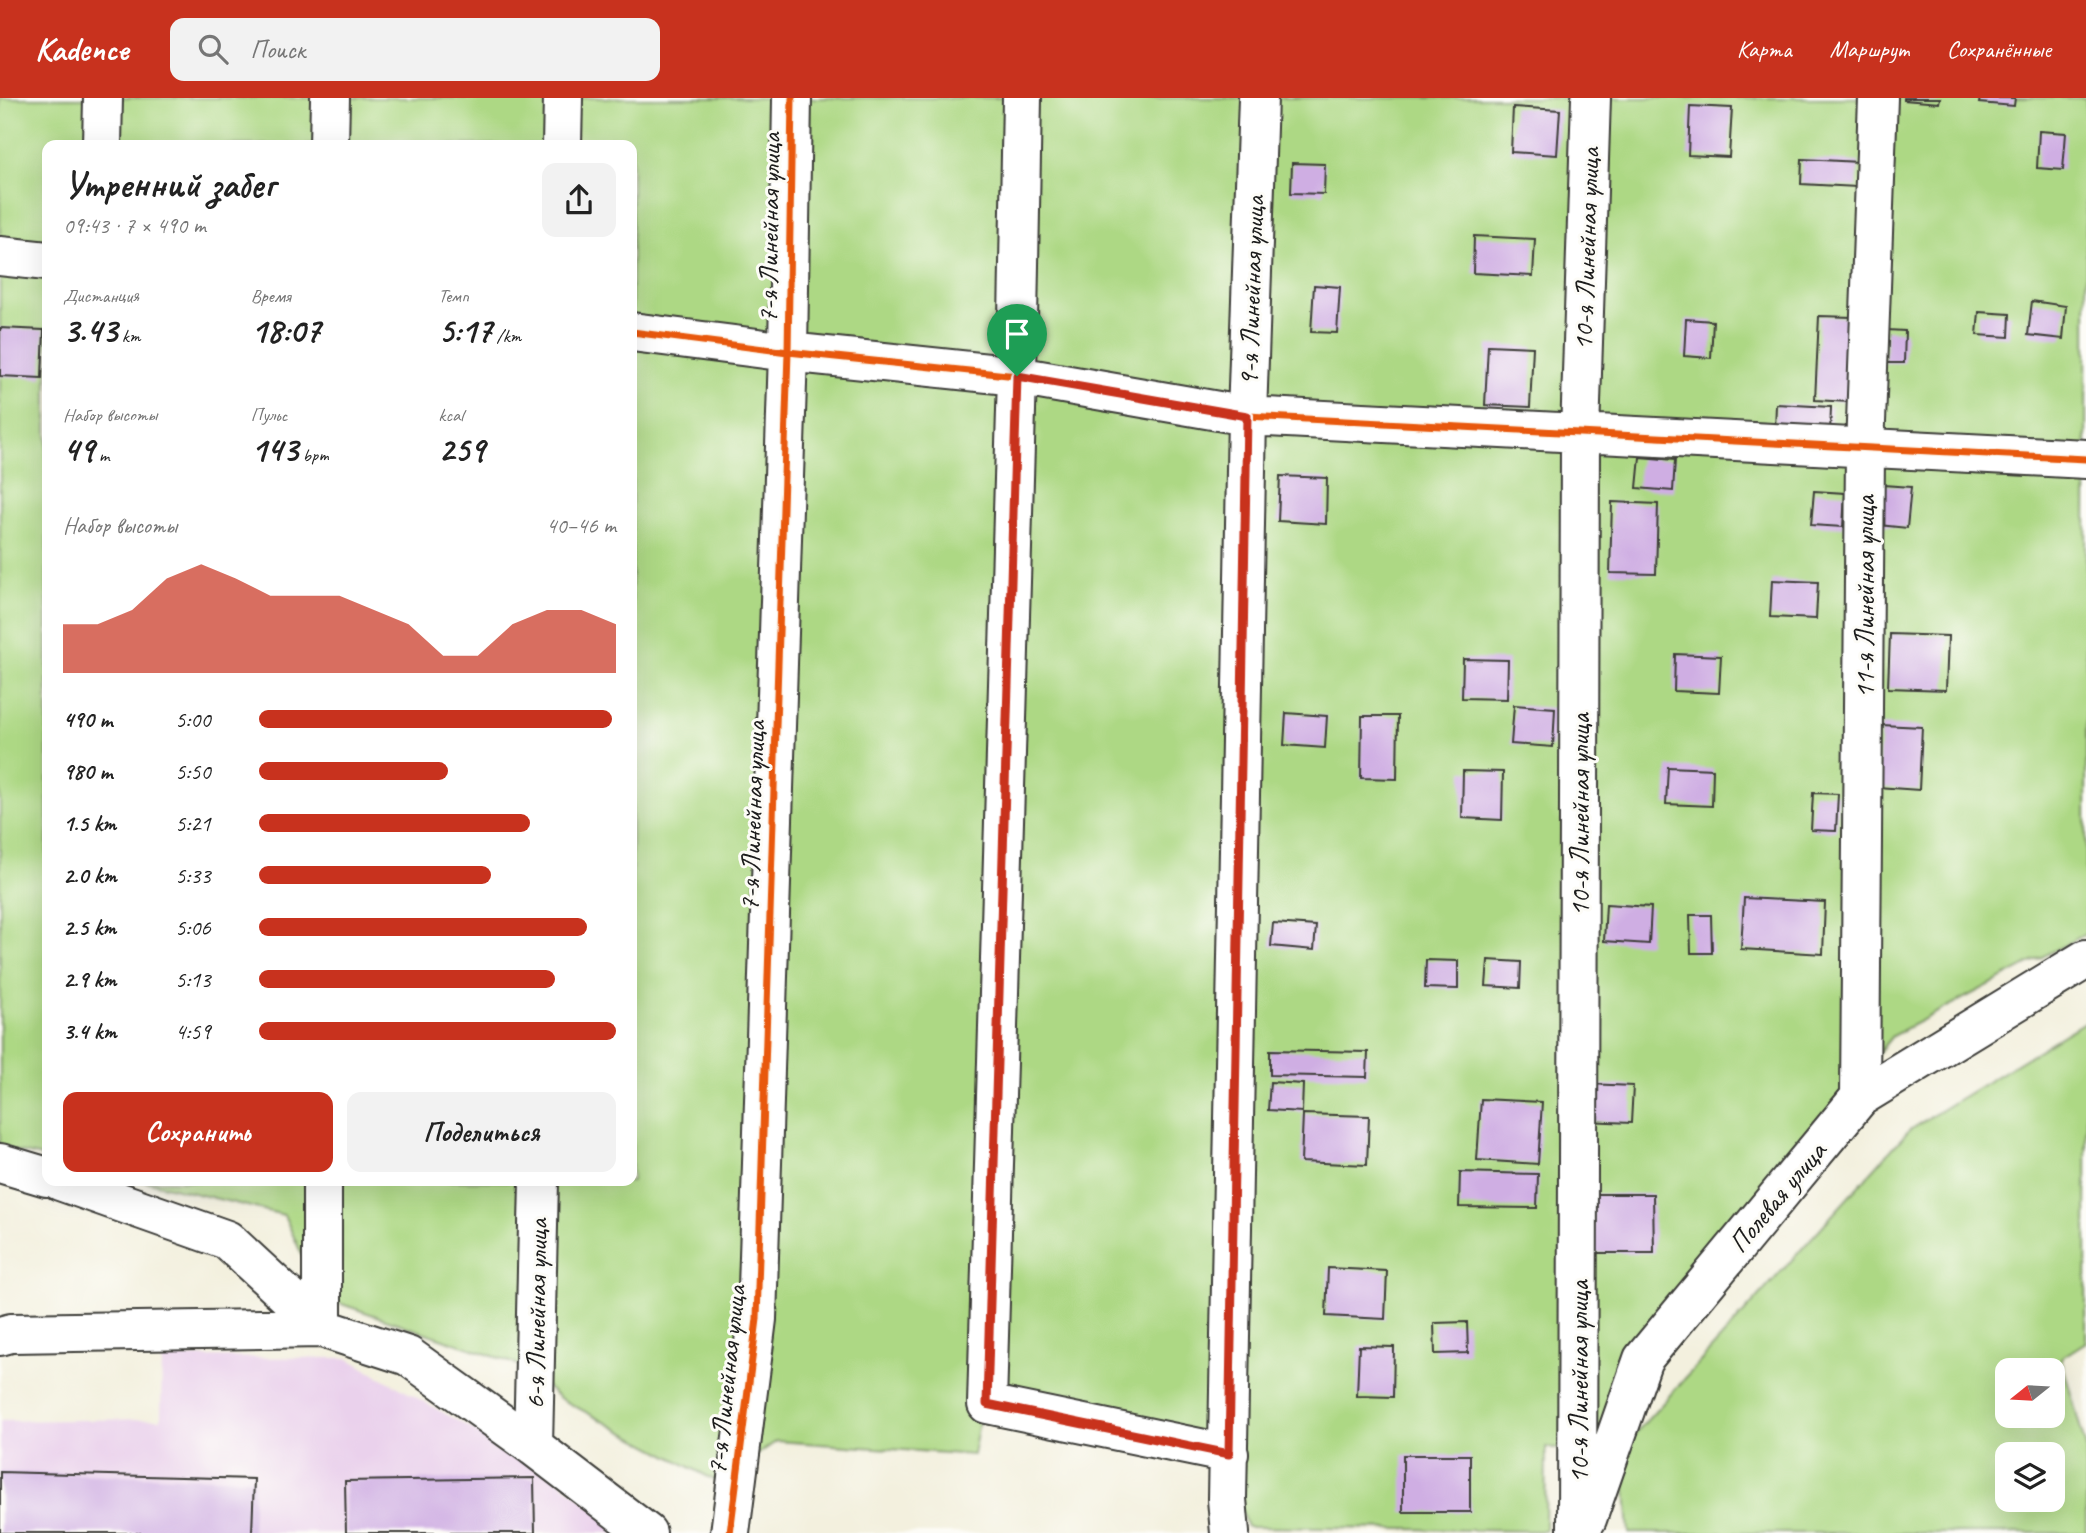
<!DOCTYPE html>
<html lang="ru">
<meta charset="utf-8">
<style>
:root{--surface:#fff;--page:#f2f2f2;--text:#222;--muted:#767676;--accent:#c8321e}
body{margin:0;font-family:Caveat,sans-serif;background:var(--page);color:var(--text);height:100vh;display:flex;flex-direction:column;font-size:26px;white-space:nowrap}
*{box-sizing:border-box;margin:0}
p{font-size:23px;color:var(--muted)}
.icon{flex:none;width:38px;height:38px;fill:none;stroke:currentColor;stroke-width:2;stroke-linecap:round;stroke-linejoin:round}
.map{position:relative;flex:1;overflow:hidden}
.panel{position:absolute;left:42px;top:42px;width:595px;height:1046px;display:flex;flex-direction:column;background:var(--surface);border-radius:14px;box-shadow:0 7px 28px #0002}
.panel>*{flex:none}
.needle{width:46px;rotate:252deg}
.buttons{position:absolute;left:1995px;top:1260px;display:grid;gap:14px}
.buttons a{display:grid;place-items:center;width:70px;height:70px;border-radius:14px;background:var(--surface);box-shadow:0 7px 28px #0002;font-size:35px}
.pin{position:absolute;display:grid;place-items:center;width:60px;height:60px;color:#fff;margin:-72px -30px;border-radius:50% 50% 50% 0;rotate:-45deg;box-shadow:0 0 7px #0007}
.pin .icon{rotate:45deg}
.round{display:grid;place-items:center;flex:none;width:74px;height:74px;border-radius:14px;background:var(--page)}
.head{display:flex;align-items:center;justify-content:space-between;height:119px;padding:0 21px}
h1{font-size:38px;font-weight:800;line-height:52px}
.metrics{display:grid;grid-template-columns:repeat(3,1fr);gap:10px;height:119px;padding:7px 21px}
.metrics div{display:grid;align-content:center}
.metrics b{font-size:35px;font-weight:800}
.metrics small{font-size:19px;font-weight:400}
.metrics p{font-size:19px}
.chart{height:196px;padding:14px 21px}
.chart p{display:flex;justify-content:space-between}
.chart svg{width:100%;height:126px;margin-top:7px;fill:var(--accent);opacity:.7}
.primary-button{display:flex;gap:14px;margin-top:auto;padding:14px 21px}
.primary-button a{flex:1;height:80px;border-radius:14px;background:var(--accent);color:#fff;font-size:28px;font-weight:800;line-height:80px;text-align:center}
.primary-button a+a{background:var(--page);color:var(--text)}
ul{padding:0 21px;list-style:none;font-size:23px}
li{display:grid;grid-template-columns:112px 84px 1fr;align-items:center;height:52px}
li i{height:18px;border-radius:9px;background:var(--accent)}
header{display:flex;align-items:center;gap:42px;box-sizing:border-box;height:98px;padding:0 35px;background:var(--accent);color:#fff}
header strong{font-size:33px}
nav{display:flex;gap:38px;margin-inline-start:auto;font-size:24px}
.search{width:490px;height:63px;background:var(--page);display:flex;align-items:center;gap:18px;box-sizing:border-box;padding:0 24px;border-radius:14px;color:var(--muted);font-size:26px}
.map>svg:first-child{display:block}
.built{fill:#ead1ec}
.green{fill:#add884;stroke:#647a50;stroke-width:2;fill-rule:evenodd}
.building{fill:#cfaee3}
.lines{fill:none;stroke-linecap:round;stroke-linejoin:round}
.minor-casing{stroke:#3c3c39;stroke-width:42}
.minor{stroke:#fff;stroke-width:38}
.cycleway-casing{stroke:#fdfcf7;stroke-width:11}
.cycleway{stroke:#e8590c;stroke-width:7}
.route-casing{stroke:#fff;stroke-width:14}
.route{stroke:#c8321e;stroke-width:9}
.labels{text-anchor:middle;dominant-baseline:central;stroke-width:6;stroke-linejoin:round;paint-order:stroke}
.street-label{font-size:28px;fill:#1c1c1c;stroke:#fdfcf7}
</style>
<header>
<strong>Kadence</strong>
<div class="search"><svg class="icon" aria-label="search" viewBox="0 0 24 24"><circle cx="10" cy="10" r="6"/><path d="M15 15l6 6"/></svg>Поиск</div>
<nav><a>Карта</a><a>Маршрут</a><a>Сохранённые</a></nav>
</header>
<div class="map">
<svg width="2086" height="1435" viewBox="0 0 2086 1435">
<rect width="100%" height="100%" fill="#fdfcf7"/>
<filter id="ink" filterUnits="userSpaceOnUse"><feTurbulence type="fractalNoise" baseFrequency=".0143" numOctaves="2"/><feDisplacementMap in="SourceGraphic" scale="14" xChannelSelector="R" yChannelSelector="G"/><feConvolveMatrix kernelMatrix="1 2 1 2 8 2 1 2 1" color-interpolation-filters="sRGB"/></filter>
<filter id="wash" filterUnits="userSpaceOnUse"><feTurbulence type="fractalNoise" baseFrequency=".00686" numOctaves="4" result="noise"/><feDisplacementMap in="SourceGraphic" scale="28" xChannelSelector="R" yChannelSelector="G"/><feGaussianBlur stdDeviation="1.57" result="paint"/><feColorMatrix in="noise" values="0 0 0 0 0 0 0 0 0 0 0 0 0 0 0 0 0 1.4 0 .05"/><feComposite in="paint" operator="in"/></filter>
<g filter="url(#wash)">
<rect width="100%" height="100%" fill="#f3f0de"/>
<path class="built" d="M162,1259l185,1 204,116 72,59h-623v-112l161,-2z"/>
<path class="green" d="M0,0h2086v836l-194,102 -45,55 -247,356 -54,1 -1,83 -298,-4 -32,-88 -231,-44 -11,60 -196,-14 -59,41 -157,-83 -42,-34 -198,-68 -37,-82 -140,-34h488v-1036h-585v1013l-47,-10z
M2086,923v321l-25,16 25,90v85h-457l-6,-86 286,-317zM2007,1272h46v46h-46zM2007,1356h46v46h-46z"/>
<g id="blocks">
<path class="building" d="M1904,0h36l-1,5 -35,-3z
M1980,0h35l-1,8 -35,-3z
M1690,8l42,2 -3,49 -41,-2z
M1513,9l47,3 -3,45 -46,-3z
M2039,33l27,2 -3,37 -26,-2z
M1802,61l57,3 -2,25 -56,-3z
M1292,65l33,1 -1,30 -33,-1z
M1474,138l61,3 -2,37 -60,-3z
M1314,187l26,2 -3,46 -26,-1z
M2032,203l34,5 -3,33 -35,-4z
M1979,214l31,2 -1,23 -32,-2z
M1819,218l34,1 -4,85 -34,-2z
M1686,221l27,2 -2,37 -27,-2z
M0,230l44,2 -2,48 -42,-2z
M1886,232l19,1 -1,32h-19z
M1488,247l45,2 -3,60 -45,-2z
M1776,306l55,3 -1,26 -55,-3z
M1640,359l35,3 -2,31 -36,-3z
M1280,378l47,2 -1,46 -48,-3z
M1883,387l28,2 -4,41 -28,-3z
M1814,393l31,2 -2,34 -32,-2z
M1612,404l46,2 -2,70 -46,-1z
M1772,482l46,2 -2,37 -46,-2z
M1890,536l58,2 -2,54 -58,-2z
M1675,556l46,2 -2,37 -45,-2z
M1463,561l45,1 -1,39 -45,-1z
M1514,607l41,3 -2,39 -42,-3z
M1286,615l41,3 -2,32 -41,-3z
M1362,618h36l-1,63 -36,-1z
M1881,627l41,2 -3,63 -42,-3z
M1668,669l45,2 -1,37 -46,-2z
M1463,673l40,1 -1,48 -40,-2z
M1813,695l25,1 -2,37 -25,-1z
M1744,800l81,4 -2,52 -82,-5z
M1606,806l45,3 -2,37 -45,-3z
M1690,817h21l1,38h-21z
M1273,825l43,3 -2,24 -43,-4z
M1426,862l32,1v28l-33,-1z
M1488,862l33,2 -1,26 -34,-2z
M1270,952l98,2 -1,25 -97,-2z
M1270,984l33,2 -1,28 -34,-2z
M1588,986l45,2 -2,37 -45,-2z
M1481,1001l61,3 -4,62 -61,-4z
M1303,1016l66,2 -2,49 -66,-3z
M1460,1074l78,2 -1,34 -78,-1z
M1593,1096h60l1,59h-60z
M1328,1170l59,3 -2,48 -59,-3z
M1467,1224l1,31 -33,1 -1,-31z
M1359,1248l35,1 -1,50 -36,-1z
M1403,1357h67v57h-67z
M0,1374l254,7 -2,54h-252z
M534,1380l1,55h-189l-1,-52z"/>
</g>
</g>
<g filter="url(#ink)">
<use href="#blocks" fill-opacity="0" stroke="#3c3c39" stroke-width="2"/>
<g class="lines">
<g class="minor-casing">
<path id="minor" d="M1022,0l-5,278 -30,1028 242,50
M102,47l1,-47
M329,47l1,-47
M562,47l1,-47
M0,158l47,5
M632,234l156,20 229,24 230,40 839,43
M1860,999l5,-648 13,-351
M0,1065l47,14
M60,1083l167,59 95,88
M322,1230v-147
M0,1238l11,-3 311,-5 86,28 125,90 114,87
M533,1348l6,-265
M1587,1421l56,-160 217,-262 226,-138
M730,1435l27,-214 31,-967 4,-254
M1230,1435l-3,-34 20,-1083 11,-318
M1577,1435l3,-1099 11,-336"/>
</g>
<use href="#minor" class="minor"/>
<g class="cycleway-casing">
<path id="cycleway" d="M632,234l156,20 229,24 230,40 839,43
M730,1435l27,-214 31,-967 4,-254"/>
</g>
<use href="#cycleway" class="cycleway"/>
</g>
</g>
<g class="lines" filter="url(#ink)">
<g class="route-casing">
<path id="route" d="M1017,278l230,40 -18,1038 -242,-50z"/>
</g>
<use href="#route" class="route"/>
</g>
<g class="labels">
<g class="street-label">
<text transform="translate(769 130) rotate(-89)">7-я Линейная улица</text>
<text transform="translate(1586 151) rotate(-88)">10-я Линейная улица</text>
<text transform="translate(1251 193) rotate(-88)">9-я Линейная улица</text>
<text transform="translate(1864 499) rotate(-90)">11-я Линейная улица</text>
<text transform="translate(1579 717) rotate(-90)">10-я Линейная улица</text>
<text transform="translate(752 718) rotate(-88)">7-я Линейная улица</text>
<text transform="translate(1777 1099) rotate(-50)">Полевая улица</text>
<text transform="translate(536 1216) rotate(-89)">6-я Линейная улица</text>
<text transform="translate(726 1282) rotate(-84)">7-я Линейная улица</text>
<text transform="translate(1578 1284) rotate(-90)">10-я Линейная улица</text>
</g>
</g>
</svg>
<div class="buttons">
<a><svg class="needle" viewBox="-14 -14 28 28"><path d="M0-13l5 13h-10z" fill="#e53935"/><path d="M0 13l5-13h-10z" fill="#767676"/></svg></a>
<a><svg class="icon" aria-label="layers" viewBox="0 0 24 24"><path d="M12 4l9 5-9 5-9-5zM3 14l9 5 9-5"/></svg></a>
</div>
<div class="pin" style="left:1017px;top:278px;background:#1e9e55"><svg class="icon" aria-label="arrive" viewBox="0 0 24 24"><path d="M6 21V4h12l-3 4 3 4H6"/></svg></div>
<section class="panel">
<div class="head"><div><h1>Утренний забег</h1><p>09:43 · 7 × 490 m</p></div><a class="round"><svg class="icon" aria-label="share" viewBox="0 0 24 24"><path d="M12 15V3M7 8l5-5 5 5M5 13v7h14v-7"/></svg></a></div>
<div class="metrics">
<div><p>Дистанция</p><b>3.43<small> km</small></b></div>
<div><p>Время</p><b>18:07</b></div>
<div><p>Темп</p><b>5:17<small> /km</small></b></div>
</div>
<div class="metrics">
<div><p>Набор высоты</p><b>49<small> m</small></b></div>
<div><p>Пульс</p><b>143<small> bpm</small></b></div>
<div><p>kcal</p><b>259</b></div>
</div>
<div class="chart"><p><span>Набор высоты</span>40–46 m</p>
<svg viewBox="0 0 160 44" preserveAspectRatio="none"><path d="M0 44V27L10 27L20 22L30 11L40 6L50 11L60 17L70 17L80 17L90 22L100 27L110 38L120 38L130 27L140 22L150 22L160 27V44z"/></svg>
</div>
<ul>
<li><b>490 m</b>5:00<i style="width:99%"></i></li>
<li><b>980 m</b>5:50<i style="width:53%"></i></li>
<li><b>1.5 km</b>5:21<i style="width:76%"></i></li>
<li><b>2.0 km</b>5:33<i style="width:65%"></i></li>
<li><b>2.5 km</b>5:06<i style="width:92%"></i></li>
<li><b>2.9 km</b>5:13<i style="width:83%"></i></li>
<li><b>3.4 km</b>4:59<i style="width:100%"></i></li>
</ul>
<div class="primary-button"><a>Сохранить</a><a>Поделиться</a></div>
</section>
</div>
